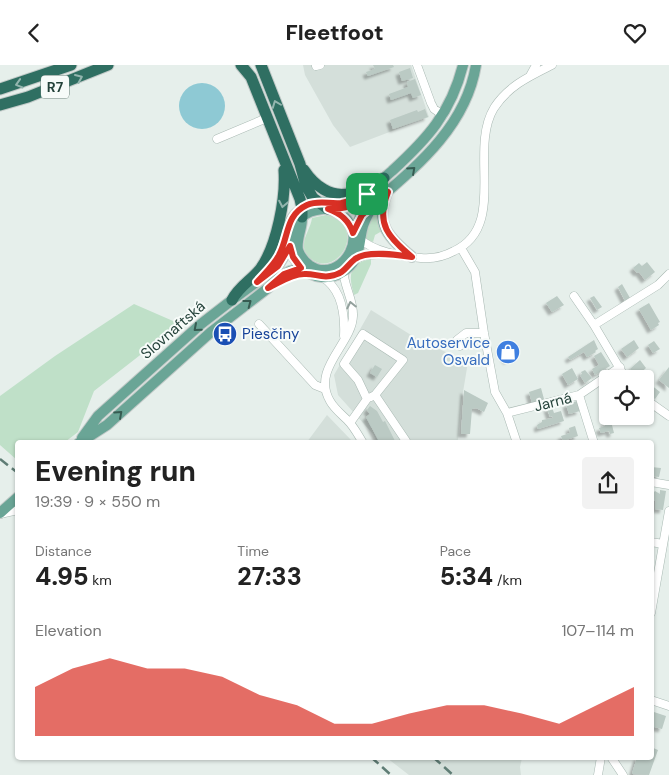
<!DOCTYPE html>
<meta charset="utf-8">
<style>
:root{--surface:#fff;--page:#f2f2f2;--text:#222;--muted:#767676;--accent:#d93025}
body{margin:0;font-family:"DM Sans",sans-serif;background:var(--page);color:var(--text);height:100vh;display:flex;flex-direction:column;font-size:19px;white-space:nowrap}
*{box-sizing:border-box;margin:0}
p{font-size:16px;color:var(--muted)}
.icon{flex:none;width:28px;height:28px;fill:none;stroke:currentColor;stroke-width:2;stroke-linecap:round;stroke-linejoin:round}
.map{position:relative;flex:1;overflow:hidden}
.side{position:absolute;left:15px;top:375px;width:639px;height:320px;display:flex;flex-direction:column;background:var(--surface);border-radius:5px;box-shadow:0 1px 4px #0004}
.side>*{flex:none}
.fabs{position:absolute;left:599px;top:305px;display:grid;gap:10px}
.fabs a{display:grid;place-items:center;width:55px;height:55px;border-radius:5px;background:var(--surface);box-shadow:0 1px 4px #0004;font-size:25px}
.pin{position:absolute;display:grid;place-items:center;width:42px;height:42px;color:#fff;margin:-21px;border-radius:10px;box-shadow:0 2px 8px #0006}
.round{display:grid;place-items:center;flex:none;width:52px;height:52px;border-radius:5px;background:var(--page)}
.headline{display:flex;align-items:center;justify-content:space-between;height:85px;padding:0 20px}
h1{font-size:28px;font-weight:800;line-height:38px}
.figures{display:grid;grid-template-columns:repeat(3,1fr);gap:8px;height:85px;padding:5px 20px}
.figures div{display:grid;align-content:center}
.figures b{font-size:25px;font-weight:800}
.figures small{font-size:14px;font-weight:400}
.figures p{font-size:14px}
.chart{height:140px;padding:10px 20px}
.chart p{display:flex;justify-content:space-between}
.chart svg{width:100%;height:90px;margin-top:5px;fill:var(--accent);opacity:.7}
header{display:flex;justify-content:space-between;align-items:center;height:65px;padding:0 20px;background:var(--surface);font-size:22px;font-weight:800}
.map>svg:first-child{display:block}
.built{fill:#d4dfda}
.green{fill:#bfe0c8}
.water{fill:#8ec9d4}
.building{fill:#bbcac4;filter:url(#shadow)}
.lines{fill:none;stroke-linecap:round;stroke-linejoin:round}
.minor-casing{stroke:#a8b8b2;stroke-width:9}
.major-casing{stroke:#c2cac8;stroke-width:12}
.highway-casing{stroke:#c2cac8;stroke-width:13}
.minor{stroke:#fff;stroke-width:8}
.major{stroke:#6aa596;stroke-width:10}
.highway{stroke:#2f6f62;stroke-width:11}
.rail{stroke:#5f7d75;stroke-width:2.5;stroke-dasharray:10 5;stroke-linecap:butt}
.oneway{stroke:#93b5ae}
.oneway2{stroke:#365b51}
.oneway3{stroke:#92a09c}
.route-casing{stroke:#fff;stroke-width:10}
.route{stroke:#d93025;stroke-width:6}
.labels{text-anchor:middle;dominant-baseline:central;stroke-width:4;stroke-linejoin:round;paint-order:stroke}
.shield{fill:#f7fbf9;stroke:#637a73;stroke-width:1}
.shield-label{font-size:14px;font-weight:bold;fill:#24423a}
.street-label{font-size:15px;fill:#24423a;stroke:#f7fbf9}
.transit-label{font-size:15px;fill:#164399;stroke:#f7fbf9;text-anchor:start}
.shop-label{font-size:15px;fill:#366cbe;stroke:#f7fbf9;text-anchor:end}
</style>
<header><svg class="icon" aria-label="back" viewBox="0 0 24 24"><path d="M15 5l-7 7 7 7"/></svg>Fleetfoot<svg class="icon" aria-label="heart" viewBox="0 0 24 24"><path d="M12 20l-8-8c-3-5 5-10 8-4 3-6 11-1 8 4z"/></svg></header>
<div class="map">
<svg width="669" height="710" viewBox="0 0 669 710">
<defs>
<filter id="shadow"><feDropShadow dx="-3.5" dy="3.5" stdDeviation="1" flood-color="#0004"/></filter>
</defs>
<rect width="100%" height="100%" fill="#e6efeb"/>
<path class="built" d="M303,0h108l18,52 -79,30 -17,-22 -28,-50z
M371,245l48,30 49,22 -7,42 -3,37 -81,1 -4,-8 -35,-39 -4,-20z
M327,350l25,26 1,1h-46z
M387,693h135l-2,9 1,8h-112z"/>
<path class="green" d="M376,146l6,20 -7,4 -2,7 -7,-3v-9z
M326,150c44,10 11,66 -16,43 -3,-3 -7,-8 -6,-14 0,-8 7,-17 8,-26z
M371,194v5l-13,29 -4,2c-6,-20 -5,-32 17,-36z
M134,239l46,20 -86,67 -16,41 -13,10 -47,1 -1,17 -17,-15v-49l55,-40z"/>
<path class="water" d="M179 41a23 23 0 1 1 46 0a23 23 0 1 1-46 0Z"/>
<path class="building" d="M373,0h20l1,2 -26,9 -2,-4 9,-3z
M410,3l3,10 -11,3 -3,-9z
M415,14l6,16 -8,3 -2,-5 -20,7 -2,-6 19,-7 -1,-5z
M425,44l3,8 -35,12 -3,-9 27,-10 1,2z
M647,197l8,10 -10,8 -6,-8 -2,1 -4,-5 6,-5 3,3z
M622,219l8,14 -5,3 -7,-14z
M557,231l7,9 -12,7 -6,-9z
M594,231l8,11 -5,3 -7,-12z
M649,238l11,19 -2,1 1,2 -8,5 -12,-21z
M594,275l4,9 -3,2 1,1 -9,5 -3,-5 -14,8 -2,-3z
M634,275l5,8 -12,9 -6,-8z
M654,276l6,8 -7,4 -5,-8z
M511,278l7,11 -11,7 -7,-12z
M601,287l9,14 -15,9 -3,-6 7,-4 -5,-9z
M640,295l6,8 -9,8 -7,-7z
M375,300l7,4 -5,8 -7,-4z
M669,302v21l-10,-8z
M572,303l6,11 -10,6 -6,-11z
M585,305l7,8 -7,5 -5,-8 2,-1 -1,-2z
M645,315l15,12 -5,7 -10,-7z
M541,323l3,11 -12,4 -3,-11z
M464,325l24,13 -4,9 -8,-4 -4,1 -2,25h-9z
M577,336l3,10 -11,3 -3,-10z
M370,341l7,5 6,11 2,-1 10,20 -3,2h-12l-14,-26 4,-3 -3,-4z
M552,342l2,6 7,-2 3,10 -26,8 -1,-4 5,-3v-2l11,-2 -1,-2 -2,1 -3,-9z
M611,356l3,12 -4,1 -1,-3 -8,2 -2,-5 6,-2 -1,-3z
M575,361l3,10 -15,5 -2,-5 9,-3 -1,-5z
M651,402l10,1 -2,9 -8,-1z
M660,425l6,1 -3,19 -8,-1v-5l1,-2 -5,-7 4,-4 5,3z
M651,646l15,5 -4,13 -11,-3z
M651,682l7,3 -9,25 -17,-1 5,-17h14z"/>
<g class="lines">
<g class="minor-casing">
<path id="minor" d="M417,0l14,38 3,6 9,6
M316,1l4,-1
M530,11l6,-11
M217,74l50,-21
M357,172c17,15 42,19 64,21 12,1 22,-1 33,-7 54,-25 14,-100 40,-143 14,-22 36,-32 58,-43
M461,183l14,24 9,61 11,59 12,21 10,30
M355,194l11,-4 21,-1
M343,203c0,17 11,32 10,48 -1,28 -42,53 -23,85 5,9 14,15 20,22 5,6 9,13 13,20
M322,212c20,12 23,38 22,59
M574,231l20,29 32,54
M259,259l56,61 10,4
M594,260l64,-40 11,-11
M460,281l-3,-6 9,-7h18
M579,330l15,48
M371,332l4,-2 31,46
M645,334l24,17
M507,348l72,-18 41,-28
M350,358l17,-24 -9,-19 -14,-16 19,-30 40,26 -28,35
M651,417l18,3
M0,449l18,-4
M651,477l12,2
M651,548l18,-102
M651,635l18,6
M611,692l12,18
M598,710l3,-18"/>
</g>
<g class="major-casing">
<path id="major" d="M387,128c-13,31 2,45 25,64
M375,137c-5,9 -11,18 -13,28 -3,13 -2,25 -12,36 -36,36 -86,-23 -44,-52 14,-9 33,-2 48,-10 13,-10 25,-22 38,-33 35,-32 59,-58 71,-106
M372,140c44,-38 94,-78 104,-140
M302,154c0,10 -6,21 -4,31 2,6 6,11 11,15 33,23 69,-39 22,-55
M286,167c5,-18 19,-30 38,-30 7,0 13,1 20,0
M353,168l8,-17
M82,373l16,-22 103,-92 31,-24 46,-34 12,-20
M79,378l28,-18 104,-93 57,-44 10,-10 12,-7 16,-4
M0,448l18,-16"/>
</g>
<g class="highway-casing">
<path id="highway" d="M241,0l10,12 49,122 2,9v9
M261,0l39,99 6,22 7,12 15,11
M0,24l71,-24
M0,40l28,-8 80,-32
M304,105c10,15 27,29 47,23 11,-3 22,-11 33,-15
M232,235c7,-14 20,-20 29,-32 16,-23 25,-70 23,-98"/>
</g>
<use href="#minor" class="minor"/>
<use href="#major" class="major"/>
<use href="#highway" class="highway"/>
<path class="rail" d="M0,394l18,14
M371,692l20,18
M433,692l20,18"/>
</g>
<defs><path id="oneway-chevron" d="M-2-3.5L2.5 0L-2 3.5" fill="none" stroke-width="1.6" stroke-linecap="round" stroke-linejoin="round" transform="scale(1.25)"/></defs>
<g class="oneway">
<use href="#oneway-chevron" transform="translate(79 13) rotate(-23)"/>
<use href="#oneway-chevron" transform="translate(19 19) rotate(163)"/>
<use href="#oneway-chevron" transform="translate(276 39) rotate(-111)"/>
<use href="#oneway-chevron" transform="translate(283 139) rotate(101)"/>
</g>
<g class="oneway2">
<use href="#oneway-chevron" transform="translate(412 105) rotate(-42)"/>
<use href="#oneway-chevron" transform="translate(248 238) rotate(-37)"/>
<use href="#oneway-chevron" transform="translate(197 263) rotate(139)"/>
<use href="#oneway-chevron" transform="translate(119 349) rotate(-42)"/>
</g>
<use class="oneway3" href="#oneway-chevron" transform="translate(351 240) rotate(-103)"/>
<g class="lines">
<g class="route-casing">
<path id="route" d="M388,127c-13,32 1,46 24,65 -13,-2 -45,-7 -57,2 -10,8 -9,14 -25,17 -9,2 -17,-3 -26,-2 -13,0 -25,9 -36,14l16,-14 17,-6 -8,-11 -3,-11 -12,20 -21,16c8,-9 17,-17 22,-27 10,-18 6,-40 28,-50 11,-5 22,-1 34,-2 9,-1 18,-6 26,-9 -14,12 -20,15 -39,15 12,4 21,11 25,24l9,-18z"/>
</g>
<use href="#route" class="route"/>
</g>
<defs>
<g id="bus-disc" transform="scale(1.25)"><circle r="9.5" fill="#1a4fb4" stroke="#f7fbf9"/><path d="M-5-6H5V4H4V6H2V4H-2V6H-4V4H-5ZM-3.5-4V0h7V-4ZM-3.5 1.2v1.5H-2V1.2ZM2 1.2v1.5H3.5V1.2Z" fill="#fff"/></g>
<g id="shop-disc" transform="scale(1.25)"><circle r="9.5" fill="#3f7fe0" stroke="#f7fbf9"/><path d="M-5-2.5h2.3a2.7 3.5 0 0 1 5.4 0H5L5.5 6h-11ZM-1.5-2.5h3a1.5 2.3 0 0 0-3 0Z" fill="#fff"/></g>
</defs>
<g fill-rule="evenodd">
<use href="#bus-disc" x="225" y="269"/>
<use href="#shop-disc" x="508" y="287"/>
</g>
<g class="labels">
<rect class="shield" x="41" y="10.5" width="28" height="23" rx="4"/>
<g class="shield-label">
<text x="55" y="22">R7</text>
</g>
<g class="street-label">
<text transform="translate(173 265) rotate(-41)">Slovnaftská</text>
<text transform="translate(553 337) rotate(-14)">Jarná</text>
</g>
<g class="transit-label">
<text x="242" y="269">Piesčiny</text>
</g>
<g class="shop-label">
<text x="490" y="278">Autoservice<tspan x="490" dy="17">Osvald</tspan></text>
</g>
</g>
</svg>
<div class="fabs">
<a><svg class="icon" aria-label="locate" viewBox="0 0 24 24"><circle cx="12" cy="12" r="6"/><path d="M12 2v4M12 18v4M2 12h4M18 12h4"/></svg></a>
</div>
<div class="pin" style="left:367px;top:129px;background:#1e9e55"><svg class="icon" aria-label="arrive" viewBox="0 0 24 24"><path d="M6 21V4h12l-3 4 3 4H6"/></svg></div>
<section class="side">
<div class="headline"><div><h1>Evening run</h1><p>19:39 · 9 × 550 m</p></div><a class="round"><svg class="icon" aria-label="share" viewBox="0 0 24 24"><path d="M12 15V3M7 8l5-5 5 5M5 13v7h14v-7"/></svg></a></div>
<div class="figures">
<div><p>Distance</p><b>4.95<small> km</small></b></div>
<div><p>Time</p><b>27:33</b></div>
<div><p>Pace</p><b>5:34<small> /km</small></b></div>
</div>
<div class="chart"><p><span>Elevation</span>107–114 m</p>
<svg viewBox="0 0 160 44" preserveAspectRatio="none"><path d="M0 44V20L10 11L20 6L30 11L40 11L50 15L60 24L70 29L80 38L90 38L100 33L110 29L120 29L130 33L140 38L150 29L160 20V44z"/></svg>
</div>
</section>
</div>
